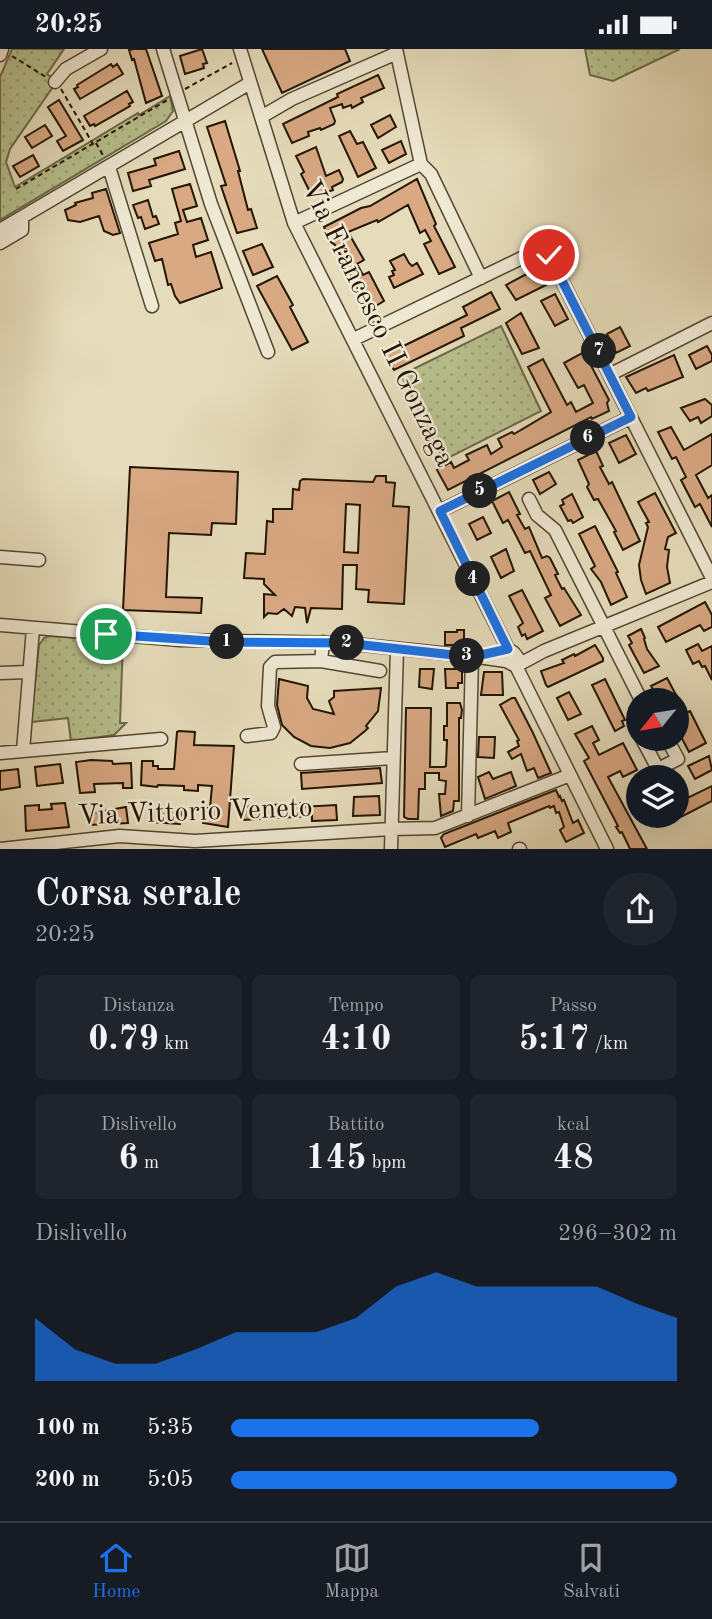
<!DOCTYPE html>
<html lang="it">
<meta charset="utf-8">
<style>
:root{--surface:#171b24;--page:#20242c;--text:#f1f3f6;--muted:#9ea1a6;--line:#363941;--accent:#1a73e8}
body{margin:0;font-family:"Old Standard TT",serif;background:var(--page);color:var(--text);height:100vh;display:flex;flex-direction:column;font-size:26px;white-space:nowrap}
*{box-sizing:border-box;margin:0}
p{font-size:23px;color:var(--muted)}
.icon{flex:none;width:38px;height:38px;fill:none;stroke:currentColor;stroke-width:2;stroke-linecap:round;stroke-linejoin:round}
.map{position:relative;height:800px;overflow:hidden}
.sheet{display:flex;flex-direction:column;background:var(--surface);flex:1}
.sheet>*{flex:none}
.needle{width:46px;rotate:240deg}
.fabs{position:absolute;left:626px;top:639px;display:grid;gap:14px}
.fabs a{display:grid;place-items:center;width:63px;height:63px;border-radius:50%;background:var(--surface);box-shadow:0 7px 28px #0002;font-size:35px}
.pin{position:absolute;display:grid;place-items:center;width:60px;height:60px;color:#fff;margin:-30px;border:4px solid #fff;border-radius:50%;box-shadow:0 2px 7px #0007}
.km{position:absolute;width:35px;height:35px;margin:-18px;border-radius:50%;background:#222;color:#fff;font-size:19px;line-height:35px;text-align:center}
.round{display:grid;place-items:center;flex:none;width:74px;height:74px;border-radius:37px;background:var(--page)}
.head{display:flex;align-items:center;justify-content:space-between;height:119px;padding:0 35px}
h1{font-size:38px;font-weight:600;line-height:52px}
.stats{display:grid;grid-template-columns:repeat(3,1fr);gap:10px;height:119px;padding:7px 35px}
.stats div{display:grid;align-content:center;border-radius:10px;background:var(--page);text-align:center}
.stats b{font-size:35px;font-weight:600}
.stats small{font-size:19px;font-weight:400}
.stats p{font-size:19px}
.chart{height:196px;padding:14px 35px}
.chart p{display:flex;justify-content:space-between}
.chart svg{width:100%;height:126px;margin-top:7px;fill:var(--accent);opacity:.7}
ul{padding:0 35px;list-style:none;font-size:23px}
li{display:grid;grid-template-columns:112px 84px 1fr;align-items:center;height:52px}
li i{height:18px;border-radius:9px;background:var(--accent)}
.status{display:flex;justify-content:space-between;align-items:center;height:49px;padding:0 35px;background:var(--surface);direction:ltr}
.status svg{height:19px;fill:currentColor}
.tab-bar{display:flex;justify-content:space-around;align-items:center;height:98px;border-top:2px solid var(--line);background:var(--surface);font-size:19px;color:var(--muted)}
.tab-bar a{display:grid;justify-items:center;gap:4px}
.tab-bar .current{color:var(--accent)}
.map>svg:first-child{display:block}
.park{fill:url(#park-dots);stroke:#6c6a48;stroke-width:2}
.building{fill:#d9a984;stroke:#221503;stroke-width:2;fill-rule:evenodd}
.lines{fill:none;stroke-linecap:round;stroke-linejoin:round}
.minor-casing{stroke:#534731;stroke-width:15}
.path{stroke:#221503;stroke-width:2;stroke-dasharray:5 3.5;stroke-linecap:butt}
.minor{stroke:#efe8d3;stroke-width:12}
.route-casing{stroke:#fff;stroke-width:14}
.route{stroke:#1a73e8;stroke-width:9}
.labels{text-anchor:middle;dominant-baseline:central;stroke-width:5;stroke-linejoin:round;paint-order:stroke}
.street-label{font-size:28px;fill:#221503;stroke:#efe8d3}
</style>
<div class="status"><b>20:25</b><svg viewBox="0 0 49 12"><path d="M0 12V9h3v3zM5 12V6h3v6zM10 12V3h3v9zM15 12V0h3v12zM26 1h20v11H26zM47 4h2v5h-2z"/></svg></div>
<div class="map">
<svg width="712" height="800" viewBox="0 0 712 800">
<defs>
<pattern id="park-dots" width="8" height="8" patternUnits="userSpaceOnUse" patternTransform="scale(1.75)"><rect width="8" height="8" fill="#b7c08e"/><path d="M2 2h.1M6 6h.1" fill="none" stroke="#9da479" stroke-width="1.8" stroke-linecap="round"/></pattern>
</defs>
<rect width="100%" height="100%" fill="#e6dcbb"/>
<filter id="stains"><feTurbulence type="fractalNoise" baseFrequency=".00286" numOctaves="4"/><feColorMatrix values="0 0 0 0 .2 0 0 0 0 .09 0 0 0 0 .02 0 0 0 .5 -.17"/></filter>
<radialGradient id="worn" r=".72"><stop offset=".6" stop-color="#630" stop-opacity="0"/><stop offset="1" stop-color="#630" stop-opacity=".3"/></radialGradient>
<path class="park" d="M12,0h52l-17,25 10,7 -47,68 -4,13 9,25 123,-74 1,2 31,-19 3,15 -7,10 -166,99v-143z
M585,0h95l-67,32 -23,-6z
M501,277l40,85 -97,49 -43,-85z
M49,587l74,5 -3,82h6l-12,12 -43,6 -3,-23 -37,4 8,-77 5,-7z"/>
<path class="building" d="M134,0h12l16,47 -16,7 -12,-44 -2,1 -3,-10z
M202,0l5,14 -4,1 1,4 -19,6 -5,-18z
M262,0h83l5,12 -68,32z
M111,15l2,3 4,-3 6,10 -43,25 -6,-10 4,-2 -1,-2z
M378,26l6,13 -23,10 2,4 -11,6 -1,-3 -8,3 -1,-4 -12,4 5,13 -1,3 -13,6 -1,-2 -12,4 1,4 -17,7 -9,-19 55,-27 -1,-3z
M127,42l6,11 -4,2 1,2 -35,20 -1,-2 -4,2 -6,-10z
M59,51l24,40 -20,11 -6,-10 9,-5 -18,-29z
M390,66l6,12 -18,11 -7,-13z
M225,72l15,50h-2l10,39 3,-1 6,19 -20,5 -16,-47 5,-1 -19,-58z
M45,76l7,11 -20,12 -7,-11z
M350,82l7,13 6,-2 13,26 -18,9 -19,-41z
M401,92l5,13 -17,9 -7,-13z
M316,98l10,29 13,-6 4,9 -1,3 -10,5 1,3 -19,6 -3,-2 -10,-20 3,-2 -8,-16z
M179,102l6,18 -36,11 2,6 -18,5 -5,-18 28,-8 -2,-6z
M33,106l6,11 -19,11 -7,-11z
M417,130l19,45 -2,2 21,41 -16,7 -15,-30 7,-3 -6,-11 -5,3 -12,-28 -30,17 -1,-2 -29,12 16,28 -7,4 6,11 6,-3 15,29 -15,9 -34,-65 -4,-3 -7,-15 37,-19 9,-2z
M190,135l7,22 -14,4 4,12 14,-4 7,22 -15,5 3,12 15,-5 11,36 -42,15 -5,-7 -4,-12 -3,1 -6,-26 -7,2 -6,-18 29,-9 -3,-11 6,-2 -9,-32z
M106,140l14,44 -7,2 -9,-4 -5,-15 -19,6 -12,-2 -3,-10 11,-5 -1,-2 18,-5 -1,-5z
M148,151l5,17 3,-1 3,8 -14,5 -4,-12 -3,1 -5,-13z
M262,195l11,23 -20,8 -10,-24z
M404,205l5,9 3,3 5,-3 6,11 -29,14 -5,-11 5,-2 -2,-4 3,-1 -5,-9z
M538,219l8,17 -30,15 -10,-15z
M277,227l16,29 -3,2 18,35 -16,8 -35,-64z
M491,243l9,17 -39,19 3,8 -70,34 -9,-15 82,-40 -4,-8z
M555,245l13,25 -13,7 -14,-25z
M521,264l18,35 -17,6 -16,-31z
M620,278l10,19 -14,7 -9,-19z
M707,297l5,9v6l-16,8 -7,-14z
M584,303l25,48 -2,3 2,8 -17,8 -1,-2 -143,73 -11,-20 14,-8 3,6 15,-8 -3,-5 21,-10 4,9 11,-7 -4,-8 14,-7 2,2 37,-22 -23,-45 15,-8 24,46 4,-3 5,10 17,-9 -9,-18 -6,3 -14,-25z
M674,306l9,22 -35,14 -2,-3 -10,5 -10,-16z
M705,350l7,6v11l-11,7 -3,-6 -8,4 -9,-13z
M671,378l13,23 28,-16v31l-16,10 12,23 4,-3v32l-12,-23 -5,3 -14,-27 5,-3 -10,-20 -4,2 -14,-27z
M626,386l10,19 -17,9 -10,-20z
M596,402l7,15 -3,1 9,17 3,-2 28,59 -17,9 -9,-18 2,-1 -18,-32 -4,1 -7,-13 2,-3 -11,-24z
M130,418l108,5 -2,52 -24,-1 -1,12 -42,-2 -3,64 36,1 -1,15 -78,-3z
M549,423l7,12 -16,10 -7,-14z
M376,427h10v6l9,1 -2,23 16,1 -5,97 -36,-2 1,-12 -13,-1 1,-24h-14l-1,44 -31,-1 -4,15 -2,-15 -10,-1 -3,9 -8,-7 -7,5 -9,-1 -4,4v-23l11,1 -11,-11v-5l-20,-1 2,-25 19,1 2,-33 6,1v-13h19l1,-20 6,1 1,-9 3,-2 70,3zM346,455l14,1 -2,48 -14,-1z
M509,443l11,22 -3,1 8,14 4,-2 13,31 5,-2 3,2 8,16 -3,1 7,14 2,-1 17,27 -21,11 -15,-28 6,-3 -21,-44 -5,2 -17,-33 -5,3 -11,-22z
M655,444l21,40 -8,4 -3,12 4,1 -2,17 3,16 -24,11 -5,-14 -2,-15 9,-38 -2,-4 3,-1 -11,-20z
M572,445l11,23 -10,6 -2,-3 -3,1 -8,-15 4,-2 -2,-4z
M483,468l8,16 -14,7 -8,-16z
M595,477l23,46 -2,1 11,24 -16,8 -10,-23 -10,-13 4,-3 -16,-32z
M506,500l8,22 -13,7 -10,-21z
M522,541l21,41 -16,8 -2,-5 -3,2 -4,-9 5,-4 -14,-27z
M705,553l7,13v12l-8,4 -4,-6 -34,17 -8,-15z
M641,580l4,9 -1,1 3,10 12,17 -15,7 -15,-28 3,-2 -4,-7z
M457,581h7v15h-19v-13h12z
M698,595l4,7 10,-5v34l-7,-14 -3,1 -3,-6 -6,3 -7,-14z
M595,596l8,13v3l-55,26 -2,-2 -5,-14 23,-8 -2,-3 12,-6 1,2z
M420,620h14l-2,20 -13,-2z
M445,620h17v14h-4v5h-12z
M484,623h18l1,23h-22z
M667,629l8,15 5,7h-21l-8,-14z
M279,630l29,7 -1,12 6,11 21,5 -5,-13 5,-4v-6l47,-3 -3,23 -12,15 2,2 -3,3 -15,12 -20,5 -19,-2 -17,-9 -12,-12 -5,-20z
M605,630l20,41 -3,1 2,5 -9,5 -23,-46z
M569,643l12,22 -13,6 -11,-22z
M512,649h3l18,35 18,40 -13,5 -4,-10 -7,3 -6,-17 -9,5 -4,-7 11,-6 -2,-5 2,-1 -19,-35z
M447,654h13l2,7 -1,8h-2v83h-5l-1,10 -12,5 -2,-22h6l1,-13 -7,-1v-7h-14v16h-6l-1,30h-10l-4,-2 2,-109h25l-1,59h14l2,-1 1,-26h-3v-14h3z
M690,662l16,32 -17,9 -12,-23v-12z
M592,677l7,14 -6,3 6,12 24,-12 14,27 -14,7 -3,-6 -12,6 39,72h-17l-8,-17 -2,1 -4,-6 2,-1 -34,-65 5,-3 -14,-24z
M179,682l16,1 -1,13 40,1 -6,81 -25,-4 1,-15h6l2,-22 -14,-1v6l-14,-1v-4l-26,-1 -1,2 -16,-2 1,-24h11v5h5v3h16l3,-37z
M479,688h16l-1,21 -16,-1z
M709,707l3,14 -17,9 -7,-13z
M91,711l21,1 1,3 18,-1 1,25h-9v-5l-29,1 1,8 -15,1 -4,-31z
M60,715l3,19 -26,3 -2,-19z
M380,719l2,15 -80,6 -1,-16z
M18,720l2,18 -20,3v-19z
M489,723l4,7 18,-7 5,14 -31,13 -7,-22z
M712,737v15l-33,17 -2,-15z
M556,741l3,7 1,-1 2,5 2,-1 9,23 5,-3 6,13 -18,9 -6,-12 4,-3 -5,-15 -3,1 -2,-7 -4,2 -1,-2 -41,17 3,9 -13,6 -3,-7 -17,7 -2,-4 -31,13 -4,-9 3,-4z
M379,747l1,19 -27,1 1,-19z
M65,754l4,24 -43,4 -1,-25 14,-1v5l13,-1 -1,-5z
M301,754v4l35,-2 1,15 -25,1v-5l-71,4v-13z
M126,758l2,16 -39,2 -2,-11z
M149,759l32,2 -1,14 -31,-2z"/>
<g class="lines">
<g class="minor-casing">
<path id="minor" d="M163,0l48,155 57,148
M240,0l54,174 214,426
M396,0l25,115
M0,6l2,-6
M55,33l11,-13 35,-20
M261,68l31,-18 105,-46
M421,115l10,10 50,104
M109,118l43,139
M294,174l127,-59
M0,181l250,-147
M0,194l22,-13v-13
M354,290l180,-87 8,-1 7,4 163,323
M611,325l101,-51
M529,450l8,16 18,15 86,170
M440,462l191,-94
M0,508l39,3
M0,576l180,15 165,3 133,14 28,4 10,5 3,-6c-4,-6 -6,-10 -14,-11l-4,4 5,8
M321,612l59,10
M518,616l26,-14 168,-69
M516,617l91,183
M0,624l28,-1
M247,687l24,-3 3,-6 -6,-21 2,-39 5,-5 46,-1 2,-19
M642,690l16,30 20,-10 -11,-20
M23,702l10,-123
M0,704l161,-14
M301,715l92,-6
M468,767l4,-159
M0,800l120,-13 75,5 196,-12 44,-1 135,-53
M391,800l6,-200
M519,800h1"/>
</g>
<path class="path" d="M12,7l34,21
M61,40l32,55
M185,40l47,-26
M96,94l8,14
M16,140l153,-90"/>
<use href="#minor" class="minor"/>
</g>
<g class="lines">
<g class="route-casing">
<path id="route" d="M106,585l118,8 121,1 127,14 36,-8 -68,-138 191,-94 -82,-162"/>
</g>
<use href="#route" class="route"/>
</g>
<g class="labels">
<g class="street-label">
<text transform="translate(377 275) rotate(64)">Via Francesco II Gonzaga</text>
<text transform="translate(195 764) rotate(-2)">Via Vittorio Veneto</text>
</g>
</g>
<rect width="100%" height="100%" filter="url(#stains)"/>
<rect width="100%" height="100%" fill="url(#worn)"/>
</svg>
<div class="fabs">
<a><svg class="needle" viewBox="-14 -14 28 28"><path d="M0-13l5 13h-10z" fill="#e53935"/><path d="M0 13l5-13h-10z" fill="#9ea1a6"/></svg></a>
<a><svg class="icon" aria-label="layers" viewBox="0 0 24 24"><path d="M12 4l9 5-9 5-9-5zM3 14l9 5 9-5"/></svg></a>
</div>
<div class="pin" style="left:106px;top:585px;background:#1e9e55"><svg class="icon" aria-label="arrive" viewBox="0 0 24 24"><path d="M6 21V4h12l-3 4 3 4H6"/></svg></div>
<div class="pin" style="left:549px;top:206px;background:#d93025"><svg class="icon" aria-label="check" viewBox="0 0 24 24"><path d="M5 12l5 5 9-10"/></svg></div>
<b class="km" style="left:227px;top:593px">1</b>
<b class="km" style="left:347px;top:594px">2</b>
<b class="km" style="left:467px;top:607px">3</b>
<b class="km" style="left:473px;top:530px">4</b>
<b class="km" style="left:480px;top:442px">5</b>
<b class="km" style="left:588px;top:389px">6</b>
<b class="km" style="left:599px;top:302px">7</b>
</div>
<section class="sheet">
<div class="head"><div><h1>Corsa serale</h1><p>20:25</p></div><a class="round"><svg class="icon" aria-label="share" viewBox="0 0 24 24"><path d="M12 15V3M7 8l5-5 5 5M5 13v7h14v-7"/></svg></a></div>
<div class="stats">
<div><p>Distanza</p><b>0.79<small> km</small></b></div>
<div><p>Tempo</p><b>4:10</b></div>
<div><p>Passo</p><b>5:17<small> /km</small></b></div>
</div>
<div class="stats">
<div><p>Dislivello</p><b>6<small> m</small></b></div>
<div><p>Battito</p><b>145<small> bpm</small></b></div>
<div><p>kcal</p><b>48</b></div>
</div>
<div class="chart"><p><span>Dislivello</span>296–302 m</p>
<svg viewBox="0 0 160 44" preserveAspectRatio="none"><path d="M0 44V22L10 33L20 38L30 38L40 33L50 27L60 27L70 27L80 22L90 11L100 6L110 11L120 11L130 11L140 11L150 17L160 22V44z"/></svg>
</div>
<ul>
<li><b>100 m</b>5:35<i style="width:69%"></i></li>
<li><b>200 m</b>5:05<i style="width:100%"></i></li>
</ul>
</section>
<nav class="tab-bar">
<a class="current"><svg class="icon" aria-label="home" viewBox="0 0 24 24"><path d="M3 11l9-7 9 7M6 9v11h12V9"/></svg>Home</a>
<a><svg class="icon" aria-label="map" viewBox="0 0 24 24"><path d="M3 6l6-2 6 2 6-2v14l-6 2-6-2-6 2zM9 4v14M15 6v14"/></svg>Mappa</a>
<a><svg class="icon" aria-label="saved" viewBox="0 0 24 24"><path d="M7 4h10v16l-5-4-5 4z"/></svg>Salvati</a>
</nav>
